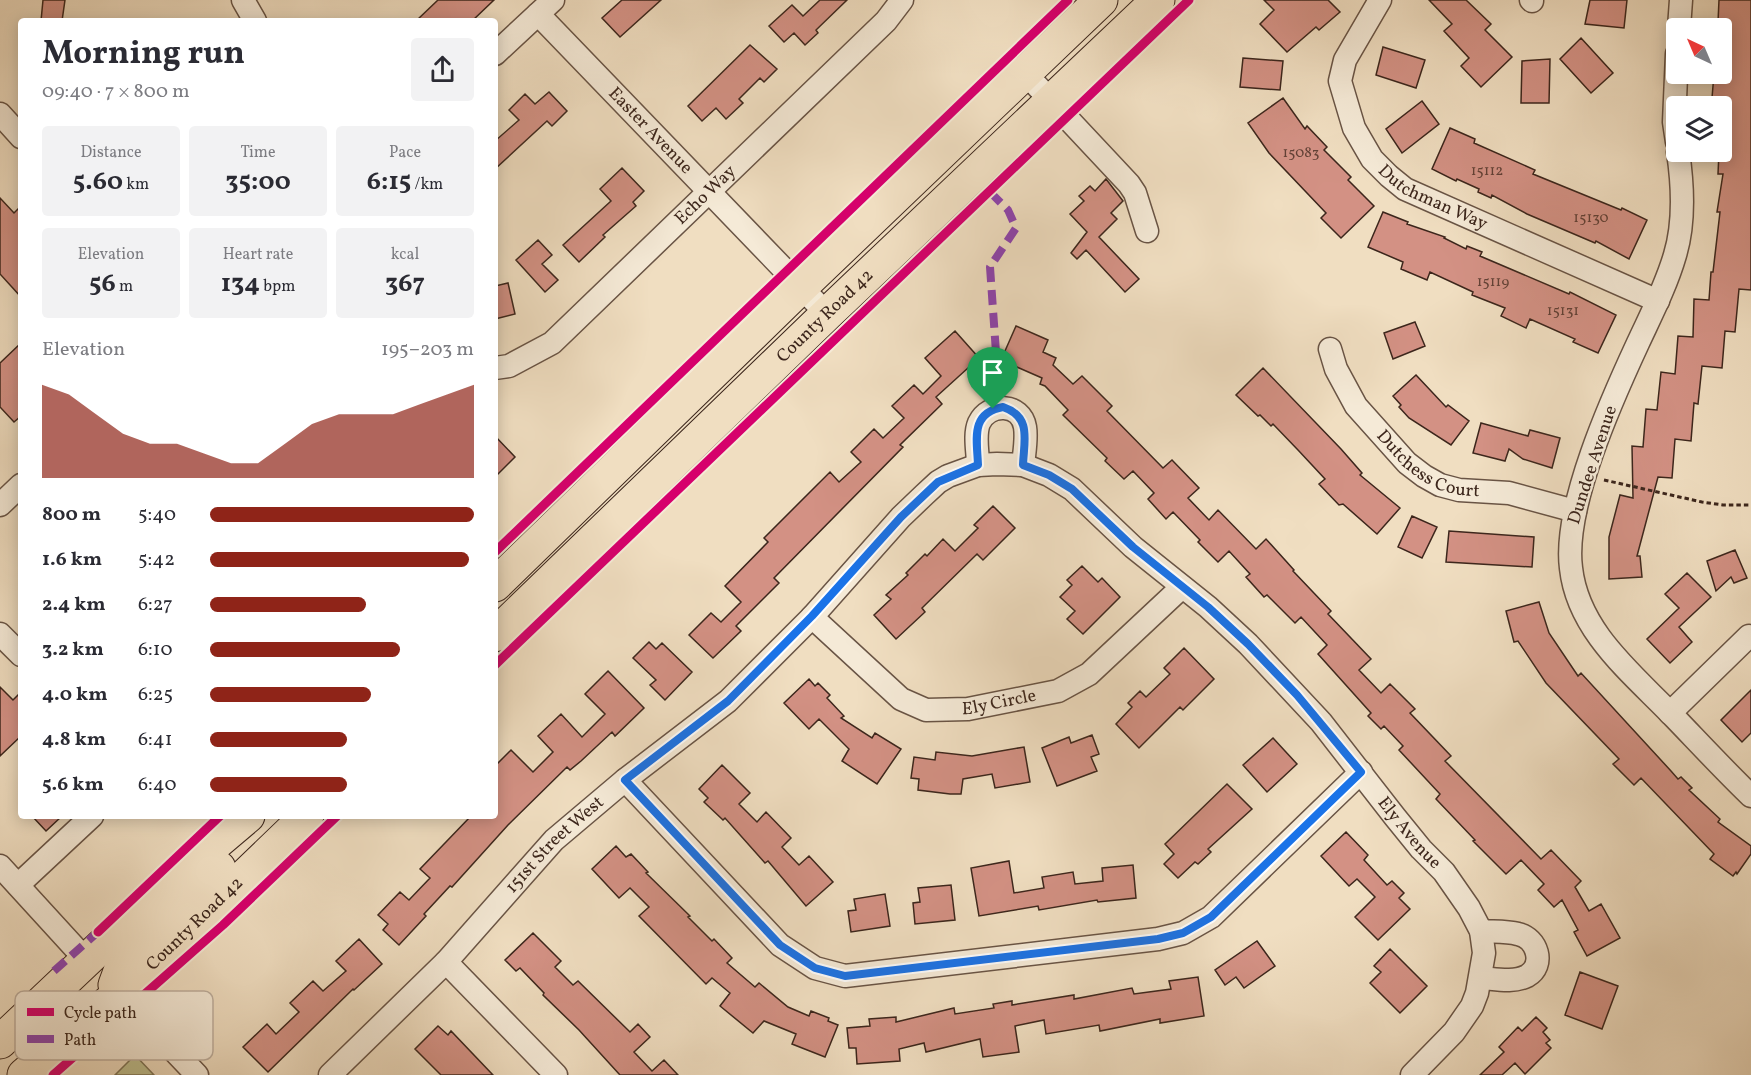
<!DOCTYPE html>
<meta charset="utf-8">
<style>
:root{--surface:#fff;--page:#f2f2f3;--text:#2b2b33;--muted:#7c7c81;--accent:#8f2418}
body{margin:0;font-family:Vollkorn,serif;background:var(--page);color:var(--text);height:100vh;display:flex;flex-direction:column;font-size:22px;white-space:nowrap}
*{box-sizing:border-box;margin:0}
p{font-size:20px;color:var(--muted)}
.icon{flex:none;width:33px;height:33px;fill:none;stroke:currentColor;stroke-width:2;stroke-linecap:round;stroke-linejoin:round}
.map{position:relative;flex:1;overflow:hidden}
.details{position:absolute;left:18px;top:18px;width:480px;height:801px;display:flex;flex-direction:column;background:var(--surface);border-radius:6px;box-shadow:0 3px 15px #0003}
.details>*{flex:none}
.needle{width:39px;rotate:316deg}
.fabs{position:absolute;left:1666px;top:18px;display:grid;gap:12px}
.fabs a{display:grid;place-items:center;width:66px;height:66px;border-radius:6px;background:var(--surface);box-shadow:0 3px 15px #0003;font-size:30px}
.pin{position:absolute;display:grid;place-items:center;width:51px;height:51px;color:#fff;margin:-62px -26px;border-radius:50% 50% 50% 0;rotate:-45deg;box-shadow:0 0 6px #0007}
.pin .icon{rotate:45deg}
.round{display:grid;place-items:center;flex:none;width:63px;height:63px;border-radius:6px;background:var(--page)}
.summary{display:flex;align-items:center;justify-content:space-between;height:102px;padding:0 24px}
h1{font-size:33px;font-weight:700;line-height:45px}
.stats{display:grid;grid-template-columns:repeat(3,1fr);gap:9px;height:102px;padding:6px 24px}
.stats div{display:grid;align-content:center;border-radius:6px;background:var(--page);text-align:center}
.stats b{font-size:26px;font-weight:700}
.stats small{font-size:16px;font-weight:400}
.stats p{font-size:16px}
.chart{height:168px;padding:12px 24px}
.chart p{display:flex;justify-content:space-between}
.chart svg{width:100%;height:108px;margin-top:6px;fill:var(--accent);opacity:.7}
ul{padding:0 24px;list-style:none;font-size:20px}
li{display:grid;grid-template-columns:96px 72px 1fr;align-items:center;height:45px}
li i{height:15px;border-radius:8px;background:var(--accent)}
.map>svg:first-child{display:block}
.green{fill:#bec090;stroke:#7d7356;stroke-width:1.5}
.building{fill:#d39184;stroke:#3c261c;stroke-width:1.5}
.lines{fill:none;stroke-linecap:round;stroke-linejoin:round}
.minor-casing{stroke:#695445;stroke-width:25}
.highway-casing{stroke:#3c261c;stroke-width:35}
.path{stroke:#3c261c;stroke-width:3;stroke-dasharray:4.5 3;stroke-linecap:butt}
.minor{stroke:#f5ead7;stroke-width:22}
.highway{stroke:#f0dec1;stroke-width:33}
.quiet{stroke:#8e44ad;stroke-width:8;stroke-dasharray:15 8;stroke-linecap:butt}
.cycleway-casing{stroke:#f5ead7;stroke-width:13}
.cycleway{stroke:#d6006c;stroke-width:9}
.route-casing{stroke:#fff;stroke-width:12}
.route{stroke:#1a73e8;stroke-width:8}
.labels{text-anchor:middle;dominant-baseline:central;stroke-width:4.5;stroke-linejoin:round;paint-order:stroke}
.number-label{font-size:15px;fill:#624136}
.street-label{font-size:18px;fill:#3c261c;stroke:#f5ead7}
.key{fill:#f5ead7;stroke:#beaf9f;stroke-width:1.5}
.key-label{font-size:16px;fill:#3c261c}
</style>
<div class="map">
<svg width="1751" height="1075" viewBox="0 0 1751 1075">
<rect width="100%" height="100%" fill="#f0dec1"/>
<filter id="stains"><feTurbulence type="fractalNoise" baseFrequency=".00333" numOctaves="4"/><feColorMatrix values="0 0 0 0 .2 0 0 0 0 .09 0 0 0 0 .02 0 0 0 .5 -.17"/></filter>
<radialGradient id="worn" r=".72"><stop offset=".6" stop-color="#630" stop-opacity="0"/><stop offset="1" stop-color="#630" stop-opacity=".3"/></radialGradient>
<path class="green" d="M135,1055l19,20h-39z"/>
<path class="building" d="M43,0h22l-3,21h-21z
M438,0h56l-22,21h-56z
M622,0h39l-41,37 -18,-19z
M820,0h27l-31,30 2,3 -13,12 -11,-12 -10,9 -15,-16 23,-21 11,11z
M1264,0h64l12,12 -21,18 -3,-3 -29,25 -27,-28 14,-14z
M1429,0h37l25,24 -6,6 27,27 -31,30 -20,-21 8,-8 -25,-27 8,-7z
M1590,0h37l-3,28 -39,-4z
M1719,0h32v290l-12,-1 -4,43 -10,-1 -3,37 -20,-2 -4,38 -4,-1 -3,38 -16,-2 -3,39 -14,-1 -21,79h3l2,21 -33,2v-42l11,-42 13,3 -1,-52 11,1 3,-38 11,1 4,-38 14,2 3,-38 15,1 1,-38 15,1 2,-28h2l7,-60h-3l6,-38h-5l1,-22h3v-53l-10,-1 2,-24h8v-52h-4z
M1581,38l32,35 -22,20 -31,-34z
M750,45l27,24 -13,13 -4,-4 -21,21 4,4 -17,16 -10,-11 -14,13 -14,-15z
M1383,47l42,13 -9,28 -40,-13z
M1243,58l40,3 -3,29 -40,-3z
M1550,59l-1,44h-28l1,-42z
M549,92l18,19 -15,15 -5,-5 -52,48v-28l24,-21 -10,-10 16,-16 10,10z
M1283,98l22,31 2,-3 20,21 -3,3 27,27 -3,3 26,26 -33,32 -20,-20 5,-5 -57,-60 -21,-30z
M1422,101l17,23 -37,29 -16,-24z
M1450,128l25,11 -1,4 61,27 -2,4 88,36 1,-2 25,12 -18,39 -33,-18 -1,2 -68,-29 -35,-19 -1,3 -13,-6 1,-3 -22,-10 -1,2 -24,-12z
M622,168l22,23 -11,11 3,4 -33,29 2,2 -26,25 -16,-17 48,-44 -11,-12z
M1106,179l17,22 -12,12 6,6 -18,18 40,42 -14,13 -39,-42 -9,9 -6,-6 16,-21 -17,-18 14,-13 -5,-5 11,-10 5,5z
M0,198l14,15 7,-7v91l-21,-23z
M1383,212l25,10 -1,2 38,13 -1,1 22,11 1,-3 15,6 -2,4 89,38 1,-2 46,23 -18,38 -25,-11 2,-3 -45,-20 -4,9 -25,-12 4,-8 -33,-13 1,-3 -43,-20 -3,8 -26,-11 2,-7 -35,-15z
M538,240l14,15 -10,9 16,16 -13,12 -29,-32z
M508,283l7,31 -20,5v-33z
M1415,322l10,24 -32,13 -9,-26z
M1016,326l32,14 -5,12 13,6 -3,7 20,19 9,-8 30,30 -5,5 56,57 9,-8 27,28 -11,10 21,22 9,-10 38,39 10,-10 28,31 -1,1 38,40 -3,3 43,45 -12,11 22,23 9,-9 25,25 -5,4 41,43 -6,5 96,98 10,-9 30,31 -6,6 14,24 12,-7 19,34 -33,18 -13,-24 4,-2 -16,-30 -8,7 -16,-17 6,-6 -23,-24 -15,14 -33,-33 2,-1 -39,-41 4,-5 -41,-44 4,-4 -19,-20 -3,3 -13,-13 3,-3 -53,-59 9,-9 -26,-28 -6,6 -28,-28 -3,2 -18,-20 4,-3 -21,-23 -11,11 -20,-20 2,-2 -27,-28 -7,7 -18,-20 6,-6 -21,-22 -9,8 -19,-18 2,-3 -44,-43 5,-5 -23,-24 -5,-2 2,-6 -41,-18z
M955,331l24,27 -43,39 6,7 -42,41 3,2 -129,131 5,5 -43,43 5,5 -28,27 -24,-23 22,-22 10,9 20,-20 -16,-16 43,-44 -4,-4 66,-66 9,10 22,-20 -10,-10 23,-23 9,9 21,-20 -12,-12 22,-21 9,9 18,-18 -16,-18z
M21,343v73l-7,6 -14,-15v-44z
M1263,368l78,81 21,24 -2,2 40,33 -23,26 -34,-30 -4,1 -20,-21 6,-5 -27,-29 -25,-26 -2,2 -11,-11 -2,1 -22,-21z
M1416,375l30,32 2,-2 21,16 -18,24 -42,-27 -10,-11 2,-2 -8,-9z
M1481,423l47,13 2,-6 30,8 -8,30 -29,-9 -14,-10 -4,12 -32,-8z
M495,436l20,21 -20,20z
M993,506l22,22 -32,32 -6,-6 -55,54 3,4 -29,27 -22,-24 17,-16 -5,-4 22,-20 -2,-2 19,-19 2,2 16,-17 12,12 23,-23 -4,-3z
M1412,516l25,11 -15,31 -24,-11z
M1449,531l85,6 -2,30 -86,-5z
M1735,550l12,28 -13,5 -3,-6 -15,14 -9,-30z
M1082,566l16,16 4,-4 18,19 -37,37 -16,-15 8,-8 -15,-14 12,-12 -5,-5z
M1687,573l24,24 -32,30 13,15 -22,21 -23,-24 32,-31 -14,-14z
M1539,602l10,31 29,43 3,-3 90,98 7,8 3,-2 11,11 -3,2 31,29 -2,3 33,24v8l-14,20 -1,-2 -3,4 -23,-17 4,-5 -73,-76 -7,7 -21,-21 6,-5 -73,-76 -28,-42 -4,1 -8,-31z
M649,642l7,7 6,-6 30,29 -27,28 -15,-15 6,-5 -23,-22z
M1184,648l30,31 -31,31 -3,-3 -41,41 -23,-24 16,-17 -4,-4 12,-12 6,6 24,-23 -6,-6z
M608,671l36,37 -29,28 -3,-4 -31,29 -11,9 -3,-3 -59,58 -56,62 -2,-1 -26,28 2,2 -27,29 -16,-15 5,-6 -10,-9 22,-23 9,8 21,-22 -10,-9 51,-53h24v-50l16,-16 22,22 20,-20 -15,-16 23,-22 21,23 23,-23 -20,-20z
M809,679l6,7 3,-3 12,12 -3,3 17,18 -3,2 31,20 3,-5 26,16 -24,35 -35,-23 7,-12 -30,-30 -10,10 -25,-26z
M0,687l13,13 8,-8v44l-21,20z
M1751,690v43l-9,9 -21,-22z
M1092,735l7,19 -8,3 6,14 -40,15 -15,-38 27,-11 2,6z
M1273,738l24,26 -30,28 -24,-27z
M1024,747l6,35 -35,6 -3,-14 -29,5 -2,15h-11l-32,-4 1,-11 -8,-1 3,-21 21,3 1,-8 36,4z
M722,765l28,28 -11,11 18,18 9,-10 25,26 -9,9 17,18 10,-9 24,26 -27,24 -38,-45 -3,2 -40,-45 -2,2 -19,-18 4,-4 -9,-9z
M1227,784l25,25 -44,40 3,3 -13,12 -3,-2 -17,16 -14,-14 10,-10 -9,-10z
M32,816h30l-16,15z
M1346,832l22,23 -4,5 23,25 5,-4 12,12 -5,5 11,11 -32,31 -23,-23 20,-20 -18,-18 -8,7 -28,-30z
M616,846l10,11 5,-3 17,18 -2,1 44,43 -2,1 24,24 2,-2 18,19 -5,5 28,24 4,-4 29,24 21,9 2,-5 18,7 -1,3 10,4 -13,32 -33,-13 4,-10 -32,-13 -11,12 -33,-27 10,-13 -18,-15 -6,6 -67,-68 10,-9 -19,-19 -11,10 -27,-29z
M1009,861l5,32 30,-5 -2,-11 31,-5 2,12 28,-3 -1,-13 31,-3 3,33 -38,4 -1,-2 -58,10 -1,-4 -59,10 -8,-48z
M951,885l4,35 -40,4 -2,-21 7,-1 -2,-14z
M885,894l5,32 -39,6 -3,-21 8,-1 -2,-11z
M533,933l28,28 -6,6 18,18 5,-4 52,51 8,-8 12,13 -16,15 18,19 12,-11 14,15h-58l-41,-45 -36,-35 1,-2 -24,-25 -4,3 -11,-11z
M359,939l23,25 -28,26 -1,-1 -85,83 -25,-25 24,-23 9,10 23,-22 -9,-9 23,-22 10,10 23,-20 -10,-10z
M1257,941l18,25 -31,22 -8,-11 -11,8 -10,-15z
M1390,949l37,37 -27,27 -30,-30 11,-11 -7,-6z
M1580,972l38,14 -16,43 -37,-14z
M1198,977l6,39 -44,7v-4l-60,12 -1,-6 -53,9 -2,-14 -29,6 4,26 -36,5 -3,-18 -54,13 -2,-9 -25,6 1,12 -43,3 -1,-16h-7l-2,-20 23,-2 -1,-7 27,-2v5l58,-14 1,6 39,-6 -1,-4 19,-3v4l62,-10v4l58,-11 2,6 37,-5 -2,-8z
M1536,1017l11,11 -4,4 7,8 -4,3 5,5 -26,26 -10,-11 -13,12h-22l24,-23 -5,-5 19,-20 4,4z
M438,1026l10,9 3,-4 42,44h-52l-26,-26z"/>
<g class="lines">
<g class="minor-casing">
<g id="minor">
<path d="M243,0l12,21"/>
<path id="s1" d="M1380,0l-35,60 -5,21 14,47 18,31 17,17 16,13 253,112"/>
<path d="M1531,0l1,1"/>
<path id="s2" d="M538,14l289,300"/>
<path d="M1679,28l2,-28"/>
<path d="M495,54l58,-54"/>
<path d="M1677,54l-3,68 3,20"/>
<path d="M1025,73l104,111 6,9 12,38"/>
<path d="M0,114l21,23"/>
<path d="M1678,152c5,34 7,70 -3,103 -9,31 -24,60 -37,88 -26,56 -75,164 -67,225 7,64 62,106 104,150 25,26 50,53 76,78"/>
<path id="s3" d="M1330,349l6,20 20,37 51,57 17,13 16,9 19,5 50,3 66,18"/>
<path id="s4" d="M495,368l14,-2 43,-23 334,-322 16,-21"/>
<path d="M978,465c0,-13 -4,-30 1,-42 10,-21 42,-20 46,4 2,12 -1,27 -2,38"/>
<path d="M0,505l21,-20"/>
<path id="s5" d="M812,617l89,82 25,11 42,-1 90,-18 31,-17 93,-87"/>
<path d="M0,634l21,21"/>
<path d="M1670,713l79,-77"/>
<path d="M625,780l155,165 35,23 30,8 313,-37 25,-6 28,-16 150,-145"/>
<path d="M0,866l86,94"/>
<path d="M18,885l74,-69"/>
<path d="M1481,931c11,1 25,0 37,3 19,4 28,31 9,42 -14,7 -31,3 -46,2"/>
<path d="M446,962l110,113"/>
<path d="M120,994l77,81"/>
<path id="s6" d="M330,1075l116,-113 108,-122 71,-60 103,-79 84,-84 89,-100 23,-22 14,-13 10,-6 30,-11 19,-1 26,1 26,10 23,14 61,58 75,60 40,37 73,78 74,95 26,32 23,23 25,36 12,23 3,22 -7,40 -5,13 -18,26 -42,43"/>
</g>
</g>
<g class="highway-casing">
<g id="highway">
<path d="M495,585l306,-298 300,-287"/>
<path id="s7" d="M495,635l332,-321 331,-314"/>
<path d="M120,994l-5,-9 7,-19 10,-17 87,-81"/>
<path d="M0,1042l163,-154 85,-72"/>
<path id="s8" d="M24,1075l127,-109 156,-150"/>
</g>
</g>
<path class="path" d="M1604,480l98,22 21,3h28"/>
<use href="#minor" class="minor"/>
<use href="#highway" class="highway"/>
<path class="quiet" d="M990,192l18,18 8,18 -26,39 8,114 5,26
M54,971l44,-39"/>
<g class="cycleway-casing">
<path id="cycleway" d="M495,552l573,-552
M495,665l694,-665
M98,932l122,-116
M53,1075l170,-150 114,-109"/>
</g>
<use href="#cycleway" class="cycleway"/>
</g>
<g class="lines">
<g class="route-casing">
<path id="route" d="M1003,407c29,10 21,33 20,58l26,10 23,14 61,58 75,60 40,37 49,51 64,77 -150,145 -28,16 -25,6 -313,37 -30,-8 -35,-23 -155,-165 103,-79 84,-85 89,-99 37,-35 40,-17c-1,-26 -8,-52 25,-58z"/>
</g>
<use href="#route" class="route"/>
</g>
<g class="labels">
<g class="number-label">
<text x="1301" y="153">15083</text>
<text x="1487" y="171">15112</text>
<text x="1591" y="218">15130</text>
<text x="1493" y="282">15119</text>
<text x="1563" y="311">15131</text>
</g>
<g class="street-label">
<text stroke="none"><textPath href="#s2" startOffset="162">Easter Avenue</textPath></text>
<text stroke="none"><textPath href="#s1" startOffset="249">Dutchman Way</textPath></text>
<text stroke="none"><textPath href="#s4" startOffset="276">Echo Way</textPath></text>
<text stroke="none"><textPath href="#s7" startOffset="459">County Road 42</textPath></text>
<text stroke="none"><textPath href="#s3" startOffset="159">Dutchess Court</textPath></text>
<text transform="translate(1593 465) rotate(-72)">Dundee Avenue</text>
<text stroke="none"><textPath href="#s5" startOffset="222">Ely Circle</textPath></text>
<text stroke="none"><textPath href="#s6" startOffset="1478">Ely Avenue</textPath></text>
<text stroke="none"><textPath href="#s6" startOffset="322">151st Street West</textPath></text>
<text stroke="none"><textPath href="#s8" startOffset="228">County Road 42</textPath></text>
</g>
</g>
<rect x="15" y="991" width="198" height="69" rx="9" class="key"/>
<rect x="27" y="1008" width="27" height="8" fill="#d6006c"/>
<rect x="27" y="1035" width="27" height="8" fill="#8e44ad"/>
<g class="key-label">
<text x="64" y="1018">Cycle path</text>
<text x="64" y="1045">Path</text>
</g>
<rect width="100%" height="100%" filter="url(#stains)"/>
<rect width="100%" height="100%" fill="url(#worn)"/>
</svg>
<div class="fabs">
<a><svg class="needle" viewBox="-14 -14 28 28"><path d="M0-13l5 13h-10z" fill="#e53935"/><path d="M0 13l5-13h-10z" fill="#7c7c81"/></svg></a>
<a><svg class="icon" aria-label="layers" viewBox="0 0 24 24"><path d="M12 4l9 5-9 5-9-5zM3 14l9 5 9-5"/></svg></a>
</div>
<div class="pin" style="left:993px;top:409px;background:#1e9e55"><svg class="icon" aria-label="arrive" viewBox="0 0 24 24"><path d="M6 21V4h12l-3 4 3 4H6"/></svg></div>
<section class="details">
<div class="summary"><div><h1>Morning run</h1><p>09:40 · 7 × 800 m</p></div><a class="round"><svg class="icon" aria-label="share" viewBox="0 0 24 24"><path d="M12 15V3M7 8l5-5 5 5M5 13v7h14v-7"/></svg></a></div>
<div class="stats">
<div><p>Distance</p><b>5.60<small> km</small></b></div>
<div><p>Time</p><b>35:00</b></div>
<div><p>Pace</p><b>6:15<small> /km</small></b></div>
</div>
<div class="stats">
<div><p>Elevation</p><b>56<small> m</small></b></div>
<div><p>Heart rate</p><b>134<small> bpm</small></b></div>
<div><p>kcal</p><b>367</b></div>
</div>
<div class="chart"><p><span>Elevation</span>195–203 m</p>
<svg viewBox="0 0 160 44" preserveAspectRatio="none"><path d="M0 44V6L10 10L20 18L30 26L40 30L50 30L60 34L70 38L80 38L90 30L100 22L110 18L120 18L130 18L140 14L150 10L160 6V44z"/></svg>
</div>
<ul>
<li><b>800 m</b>5:40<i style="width:100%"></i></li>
<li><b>1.6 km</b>5:42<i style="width:98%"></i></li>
<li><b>2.4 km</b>6:27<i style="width:59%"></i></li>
<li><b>3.2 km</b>6:10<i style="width:72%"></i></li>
<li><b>4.0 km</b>6:25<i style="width:61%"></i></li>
<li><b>4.8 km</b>6:41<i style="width:52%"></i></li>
<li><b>5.6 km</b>6:40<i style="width:52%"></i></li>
</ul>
</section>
</div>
